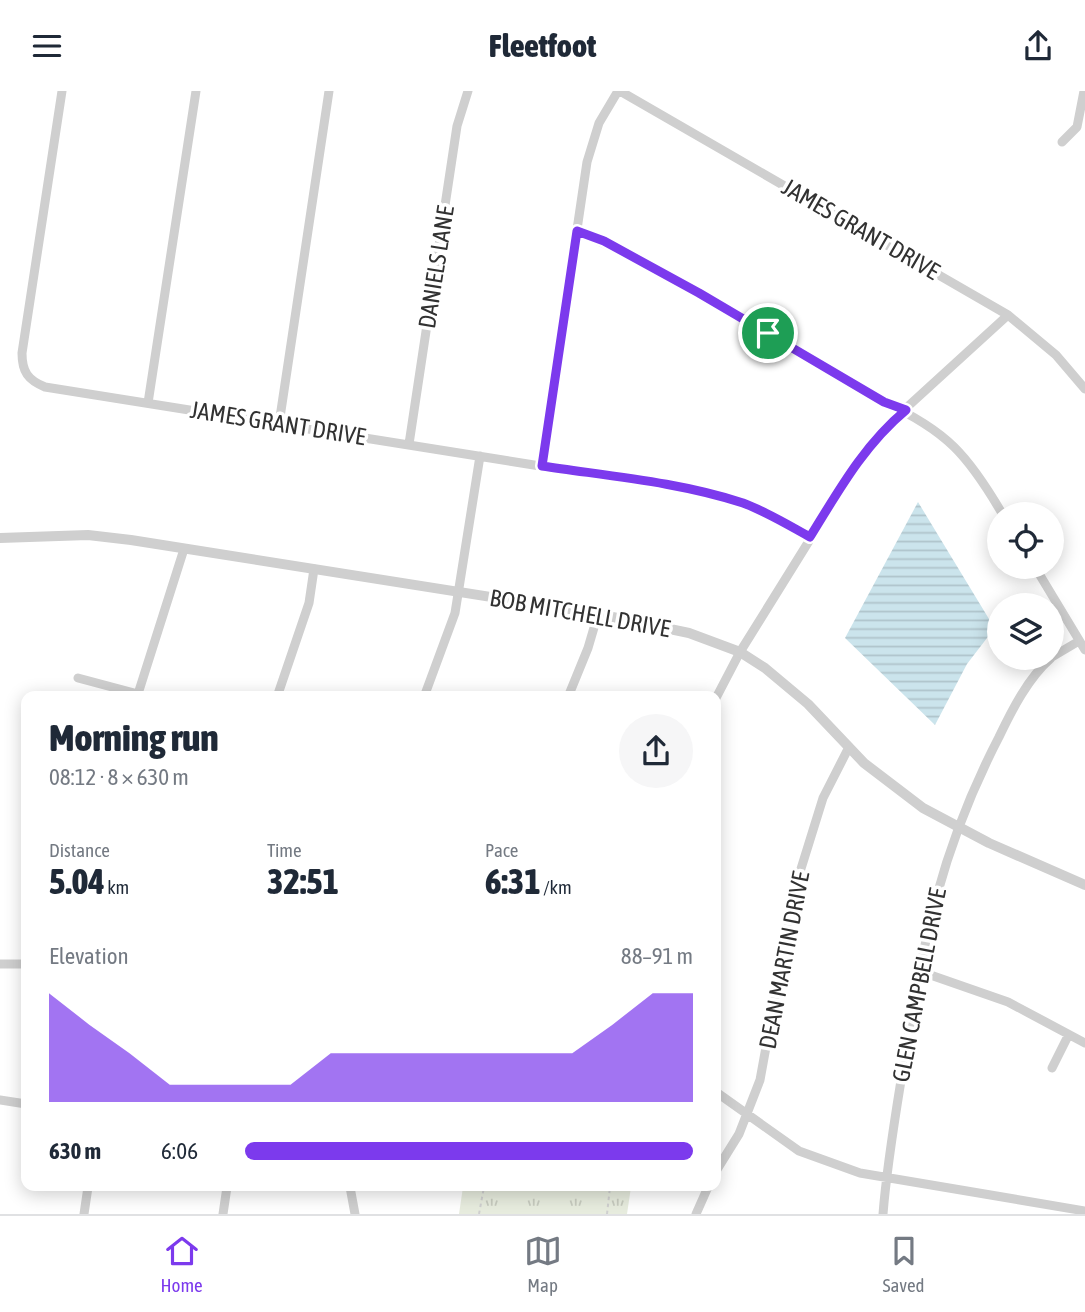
<!DOCTYPE html>
<meta charset="utf-8">
<style>
:root{--surface:#fff;--page:#f6f6f7;--text:#1f2937;--muted:#747a83;--line:#e0e1e3;--accent:#7c3aed}
body{margin:0;font-family:"Asap Condensed",sans-serif;background:var(--page);color:var(--text);height:100vh;display:flex;flex-direction:column;font-size:26px;white-space:nowrap}
*{box-sizing:border-box;margin:0}
p{font-size:23px;color:var(--muted)}
.icon{flex:none;width:38px;height:38px;fill:none;stroke:currentColor;stroke-width:2;stroke-linecap:round;stroke-linejoin:round}
.map{position:relative;flex:1;overflow:hidden}
.drawer{position:absolute;left:21px;top:600px;width:700px;height:500px;display:flex;flex-direction:column;background:var(--surface);border-radius:14px;box-shadow:0 4px 18px #0003}
.drawer>*{flex:none}
.buttons{position:absolute;left:987px;top:411px;display:grid;gap:14px}
.buttons a{display:grid;place-items:center;width:77px;height:77px;border-radius:50%;background:var(--surface);box-shadow:0 4px 18px #0003;font-size:35px}
.pin{position:absolute;display:grid;place-items:center;width:60px;height:60px;color:#fff;margin:-30px;border:4px solid #fff;border-radius:50%;box-shadow:0 2px 7px #0007}
.round{display:grid;place-items:center;flex:none;width:74px;height:74px;border-radius:37px;background:var(--page)}
.overview{display:flex;align-items:center;justify-content:space-between;height:119px;padding:0 28px}
h1{font-size:38px;font-weight:800;line-height:52px}
.stats{display:grid;grid-template-columns:repeat(3,1fr);gap:10px;height:119px;padding:7px 28px}
.stats div{display:grid;align-content:center}
.stats b{font-size:35px;font-weight:800}
.stats small{font-size:19px;font-weight:400}
.stats p{font-size:19px}
.chart{height:196px;padding:14px 28px}
.chart p{display:flex;justify-content:space-between}
.chart svg{width:100%;height:126px;margin-top:7px;fill:var(--accent);opacity:.7}
ul{padding:0 28px;list-style:none;font-size:23px}
li{display:grid;grid-template-columns:112px 84px 1fr;align-items:center;height:52px}
li i{height:18px;border-radius:9px;background:var(--accent)}
header{display:flex;justify-content:space-between;align-items:center;height:91px;padding:0 28px;background:var(--surface);font-size:32px;font-weight:800}
.menu{display:flex;justify-content:space-around;align-items:center;height:98px;border-top:2px solid var(--line);background:var(--surface);font-size:19px;color:var(--muted)}
.menu a{display:grid;justify-items:center;gap:4px}
.menu .current{color:var(--accent)}
.map>svg:first-child{display:block}
.park{fill:url(#park-tufts)}
.water{fill:url(#water-rules)}
.lines{fill:none;stroke-linecap:round;stroke-linejoin:round}
.path{stroke:#cfcfcf;stroke-width:2;stroke-dasharray:3.5 3.5;stroke-linecap:butt}
.minor{stroke:#cfcfcf;stroke-width:9}
.tertiary{stroke:#cfcfcf;stroke-width:10}
.route-casing{stroke:#fff;stroke-width:14}
.route{stroke:#7c3aed;stroke-width:9}
.labels{text-anchor:middle;dominant-baseline:central;stroke-width:7;stroke-linejoin:round;paint-order:stroke}
.street-label{font-size:24px;fill:#323232;stroke:#fff}
</style>
<header><svg class="icon" aria-label="menu" viewBox="0 0 24 24"><path d="M4 6h16M4 12h16M4 18h16"/></svg>Fleetfoot<svg class="icon" aria-label="share" viewBox="0 0 24 24"><path d="M12 15V3M7 8l5-5 5 5M5 13v7h14v-7"/></svg></header>
<div class="map">
<svg width="1085" height="1123" viewBox="0 0 1085 1123">
<defs>
<pattern id="park-tufts" width="24" height="20" patternUnits="userSpaceOnUse" patternTransform="scale(1.75)"><rect width="24" height="20" fill="#e7ecde"/><path d="M3 7l-1-3M5 7V3M7 7l1-3M15 17l-1-3M17 17v-4M19 17l1-3" fill="none" stroke="#c7cbbf"/></pattern>
<pattern id="water-rules" width="6" height="5" patternUnits="userSpaceOnUse" patternTransform="scale(1.75)"><rect width="6" height="5" fill="#cbe4ec"/><path d="M0 2.5h6" fill="none" stroke="#afc4cb"/></pattern>
</defs>
<rect width="100%" height="100%" fill="#fff"/>
<path class="park" d="M463,1096h168l-4,27h-168z"/>
<path class="water" d="M918,411l71,117 8,6 -30,39 -32,61 -90,-87z"/>
<g class="lines">
<path class="path" d="M479,1123l5,-27
M607,1123l3,-27"/>
<path class="minor" d="M62,0l-40,262c0,19 6,27 23,34l646,103 69,20 50,27
M620,0l388,224 48,40 29,34
M1062,51l15,-15 7,-36
M577,140l70,33 237,138c63,29 84,53 119,113
M148,312l48,-312
M279,333l50,-333
M409,353l48,-318 11,-35
M542,375l45,-304 12,-39 19,-32
M1035,476l50,83
M1052,566l27,-16
M78,587l60,16
M137,606l47,-148
M277,606l32,-94 5,-34
M424,606l31,-84 25,-157
M568,606l20,-49 10,-34
M716,607l24,-46 125,-201 17,-21 126,-115
M0,873h26
M919,880l89,31 77,41
M1052,977l16,-32
M716,1001l83,59 61,22 225,38
M0,1009l26,4
M716,1080l23,-37 21,-54 35,-192 28,-90 26,-51
M350,1096l5,27
M84,1123l4,-27
M223,1123l4,-27
M696,1123l12,-27
M883,1123c4,-51 13,-102 21,-152 19,-123 37,-213 95,-325 13,-27 29,-59 52,-79"/>
<path class="tertiary" d="M0,447l88,-3 43,5 467,74 91,19 51,19 25,16 43,36 56,59 59,45 66,35 96,42"/>
</g>
<g class="lines">
<g class="route-casing">
<path id="route" d="M577,140l27,10 95,52 185,109 22,8c-42,35 -67,80 -96,127 -22,-12 -43,-25 -67,-34 -64,-21 -135,-27 -201,-37z"/>
</g>
<use href="#route" class="route"/>
</g>
<g class="labels">
<g class="street-label">
<text transform="translate(861 138) rotate(30)">JAMES GRANT DRIVE</text>
<text transform="translate(436 176) rotate(-81)">DANIELS LANE</text>
<text transform="translate(278 332) rotate(9)">JAMES GRANT DRIVE</text>
<text transform="translate(580 522) rotate(10)">BOB MITCHELL DRIVE</text>
<text transform="translate(784 869) rotate(-79)">DEAN MARTIN DRIVE</text>
<text transform="translate(919 894) rotate(-79)">GLEN CAMPBELL DRIVE</text>
</g>
</g>
</svg>
<div class="buttons">
<a><svg class="icon" aria-label="locate" viewBox="0 0 24 24"><circle cx="12" cy="12" r="6"/><path d="M12 2v4M12 18v4M2 12h4M18 12h4"/></svg></a>
<a><svg class="icon" aria-label="layers" viewBox="0 0 24 24"><path d="M12 4l9 5-9 5-9-5zM3 14l9 5 9-5"/></svg></a>
</div>
<div class="pin" style="left:768px;top:242px;background:#1e9e55"><svg class="icon" aria-label="arrive" viewBox="0 0 24 24"><path d="M6 21V4h12l-3 4 3 4H6"/></svg></div>
<section class="drawer">
<div class="overview"><div><h1>Morning run</h1><p>08:12 · 8 × 630 m</p></div><a class="round"><svg class="icon" aria-label="share" viewBox="0 0 24 24"><path d="M12 15V3M7 8l5-5 5 5M5 13v7h14v-7"/></svg></a></div>
<div class="stats">
<div><p>Distance</p><b>5.04<small> km</small></b></div>
<div><p>Time</p><b>32:51</b></div>
<div><p>Pace</p><b>6:31<small> /km</small></b></div>
</div>
<div class="chart"><p><span>Elevation</span>88–91 m</p>
<svg viewBox="0 0 160 44" preserveAspectRatio="none"><path d="M0 44V6L10 17L20 27L30 38L40 38L50 38L60 38L70 27L80 27L90 27L100 27L110 27L120 27L130 27L140 17L150 6L160 6V44z"/></svg>
</div>
<ul>
<li><b>630 m</b>6:06<i style="width:100%"></i></li>
</ul>
</section>
</div>
<nav class="menu">
<a class="current"><svg class="icon" aria-label="home" viewBox="0 0 24 24"><path d="M3 11l9-7 9 7M6 9v11h12V9"/></svg>Home</a>
<a><svg class="icon" aria-label="map" viewBox="0 0 24 24"><path d="M3 6l6-2 6 2 6-2v14l-6 2-6-2-6 2zM9 4v14M15 6v14"/></svg>Map</a>
<a><svg class="icon" aria-label="saved" viewBox="0 0 24 24"><path d="M7 4h10v16l-5-4-5 4z"/></svg>Saved</a>
</nav>
